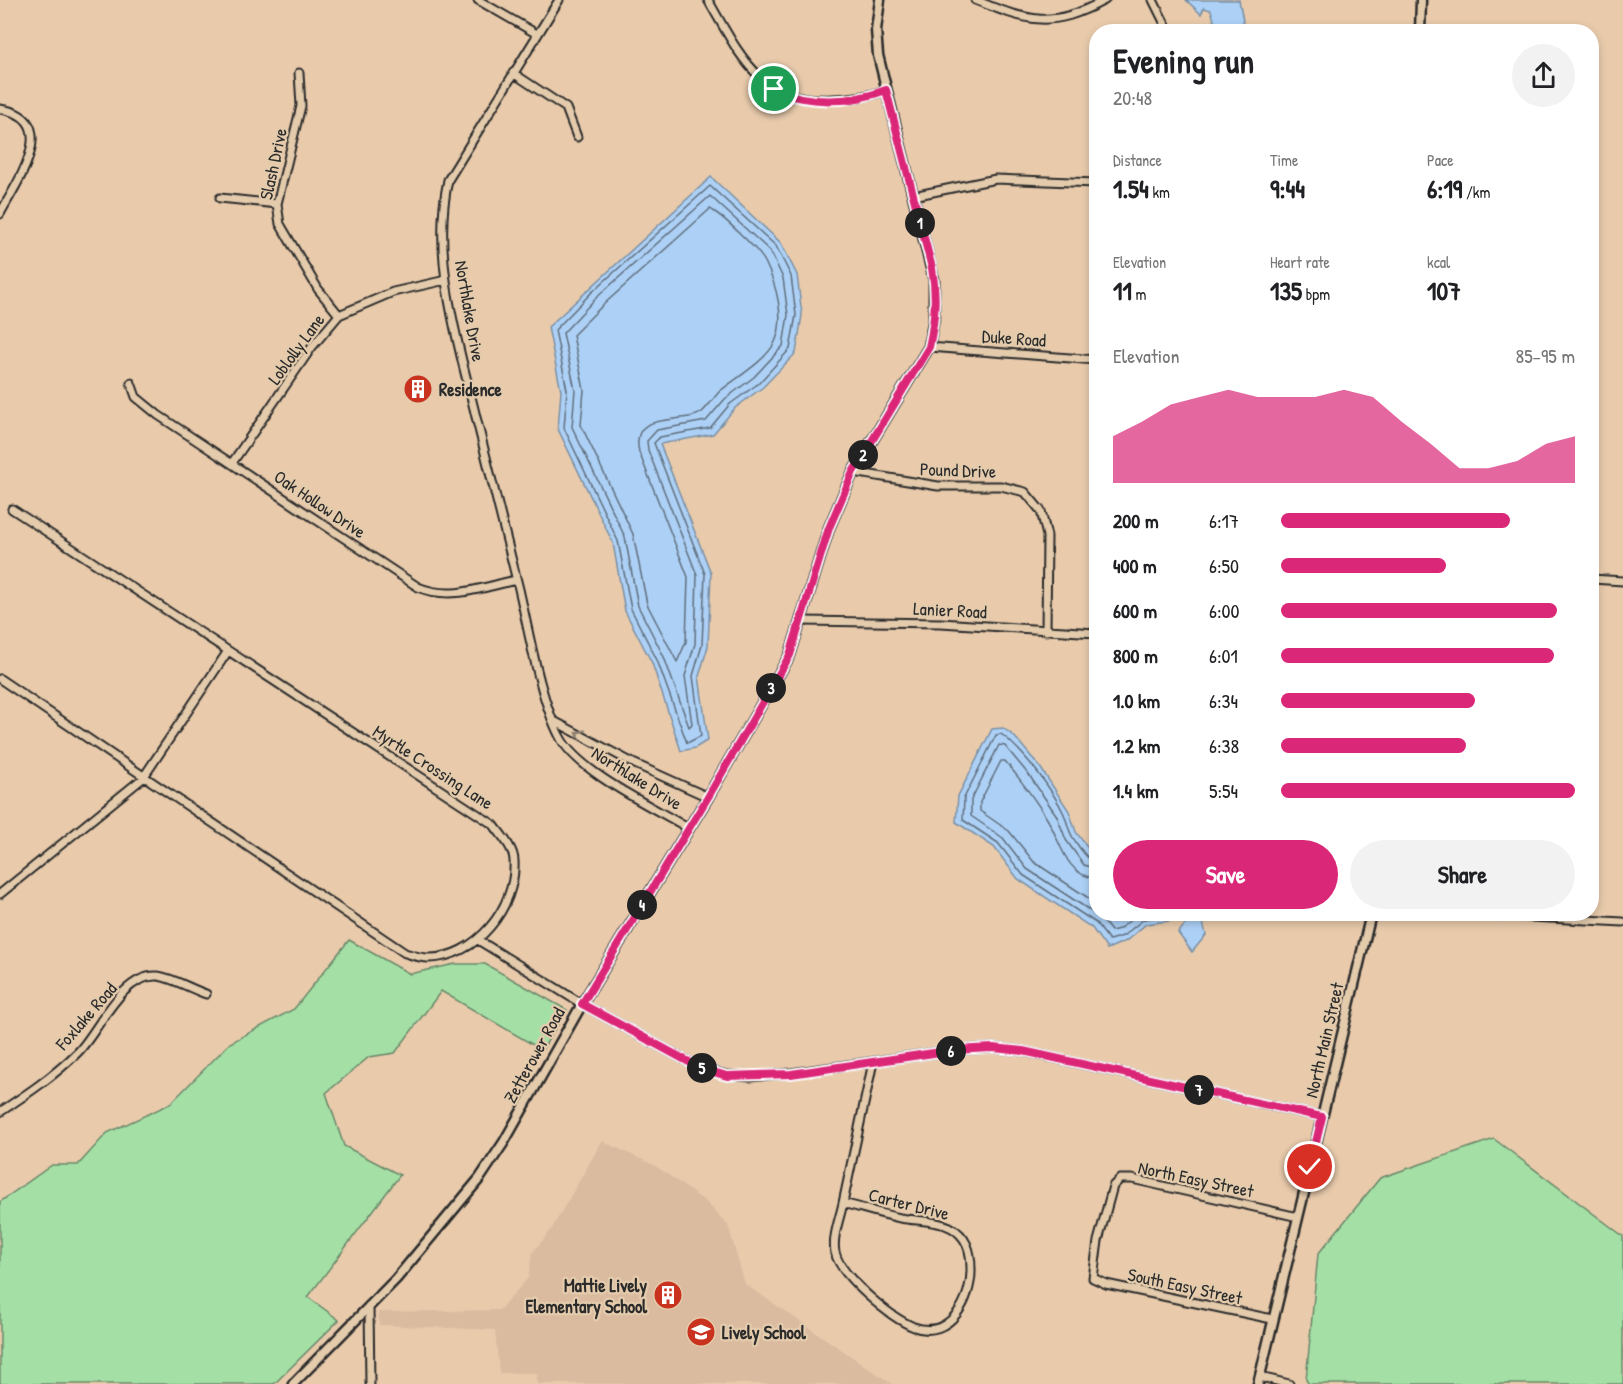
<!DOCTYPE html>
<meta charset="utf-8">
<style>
:root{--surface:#fff;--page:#f2f2f2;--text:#202124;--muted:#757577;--accent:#db2777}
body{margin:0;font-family:"Patrick Hand",sans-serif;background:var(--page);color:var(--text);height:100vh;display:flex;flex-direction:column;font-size:22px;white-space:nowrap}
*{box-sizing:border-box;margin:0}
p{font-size:20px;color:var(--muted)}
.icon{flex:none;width:33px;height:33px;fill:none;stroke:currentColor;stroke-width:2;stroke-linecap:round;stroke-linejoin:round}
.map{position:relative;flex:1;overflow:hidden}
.details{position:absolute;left:1089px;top:24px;width:510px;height:897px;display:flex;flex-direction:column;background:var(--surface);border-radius:24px;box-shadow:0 3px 9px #0003}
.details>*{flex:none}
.pin{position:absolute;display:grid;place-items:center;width:51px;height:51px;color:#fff;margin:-26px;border:3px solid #fff;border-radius:50%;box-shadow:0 2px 6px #0007}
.km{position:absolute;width:30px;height:30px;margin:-15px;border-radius:50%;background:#222;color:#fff;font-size:16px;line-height:30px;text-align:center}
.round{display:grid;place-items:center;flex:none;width:63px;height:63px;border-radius:32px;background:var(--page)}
.summary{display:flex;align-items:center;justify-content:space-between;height:102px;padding:0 24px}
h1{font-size:33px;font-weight:800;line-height:45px}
.figures{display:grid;grid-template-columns:repeat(3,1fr);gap:9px;height:102px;padding:6px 24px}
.figures div{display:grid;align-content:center}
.figures b{font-size:26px;font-weight:800}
.figures small{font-size:16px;font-weight:400}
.figures p{font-size:16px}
.chart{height:168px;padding:12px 24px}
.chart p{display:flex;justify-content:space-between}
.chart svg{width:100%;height:108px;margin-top:6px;fill:var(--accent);opacity:.7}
.action{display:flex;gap:12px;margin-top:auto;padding:12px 24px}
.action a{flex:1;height:69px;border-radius:36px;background:var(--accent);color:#fff;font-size:24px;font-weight:800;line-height:69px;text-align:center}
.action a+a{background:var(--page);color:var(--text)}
ul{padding:0 24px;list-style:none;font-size:20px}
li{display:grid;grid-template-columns:96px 72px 1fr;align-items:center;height:45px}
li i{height:15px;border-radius:8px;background:var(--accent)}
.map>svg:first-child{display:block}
.built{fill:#dabba0}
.green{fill:#a4e0a6;stroke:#688668;stroke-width:1.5}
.water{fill:#add1f6;stroke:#798fa5;stroke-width:1.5}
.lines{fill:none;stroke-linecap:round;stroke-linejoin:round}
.shore{stroke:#5f6d7c;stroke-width:1.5}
.minor-casing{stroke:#2b2b2b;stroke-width:11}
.tertiary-casing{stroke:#2b2b2b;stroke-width:13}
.minor{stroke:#e4cbac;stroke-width:7}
.tertiary{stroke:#e4cbac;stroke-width:8}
.oneway{stroke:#887b6c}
.route-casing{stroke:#fff;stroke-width:12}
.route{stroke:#db2777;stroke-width:8}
.labels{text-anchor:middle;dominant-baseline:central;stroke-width:4.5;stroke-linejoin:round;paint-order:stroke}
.street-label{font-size:18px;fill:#2b2b2b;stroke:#e4cbac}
.poi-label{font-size:18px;font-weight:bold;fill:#2b2b2b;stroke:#e4cbac;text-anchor:start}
</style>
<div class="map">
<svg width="1623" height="1384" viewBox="0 0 1623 1384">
<rect width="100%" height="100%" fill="#e9cbac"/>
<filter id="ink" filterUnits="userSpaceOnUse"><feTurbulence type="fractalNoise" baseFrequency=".0167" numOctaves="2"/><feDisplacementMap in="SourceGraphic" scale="12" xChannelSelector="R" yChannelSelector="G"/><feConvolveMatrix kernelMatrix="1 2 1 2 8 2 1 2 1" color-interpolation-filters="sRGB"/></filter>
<g filter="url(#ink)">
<path class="built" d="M602,1141l54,25 50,36 22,23 17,59 147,100h-355v-11h-38l-4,-43 -116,-5 -1,-13 121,-2 29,-32 4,-25 19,-23z"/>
<path class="green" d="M349,940l61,34 45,-10h30l82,46 -25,40 -101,-59 -46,62 -26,4 -43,36 18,53 56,29 -92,122 31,23 -65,64h-274v-182l52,-37h26l29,-32 63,-29 60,-61 64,-34z
M1494,1139l129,97v148h-314l-3,-4 12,-126 62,-76z"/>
<path class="water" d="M1186,0h53l6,31h-40l9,-11 -3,-10 -7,-2 -3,6z
M711,177l70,66 16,32 5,40 -6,38 -33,34 -28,21 -22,26 -53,10 51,129 -3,73 -9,30 9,64 -13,8 -14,3 -29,-88 -27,-52 -12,-68 -55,-114 3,-38 -13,-64z
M1003,728l11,8 26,31 29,44 7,21 20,27v55h85l-12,7 -23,3 -20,17 -19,8 -15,-21 -74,-49 -24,-32 -38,-25 2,-26 34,-67z
M1182,914h19l5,21 -14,17 -14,-19 10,-12z"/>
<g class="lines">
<path class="shore" d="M710,186l66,60 15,30 5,39 -6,34 -31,34 -29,21 -20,24 -50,9 -6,6 51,131 -3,71 -9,31 8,60 -14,7 -30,-83 -26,-51 -13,-68 -54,-113 3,-38 -12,-60 36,-37z
M710,196l60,55 13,27 5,37 -5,31 -29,31 -29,22 -19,22 -49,9 -10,11 1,9 49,125 -2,69 -10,32 7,48 -3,3 -25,-70 -26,-51 -13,-69 -53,-110 3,-37 -12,-57 33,-35z
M710,209c12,6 49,41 55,53 11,22 21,56 10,80 -9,19 -39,36 -55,49 -6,6 -11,15 -18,21 -18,14 -73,-4 -63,40l49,125 -2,65 -9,20 -30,-58 -14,-70 -52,-109 3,-35 -11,-55 30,-30z
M1096,862c-9,-1 -19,-18 -24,-26 -4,-7 -5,-15 -8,-22 -11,-24 -41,-64 -63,-80l-5,1 -32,63 -1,22 35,23 25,32 73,48 13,17 14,-4 21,-17 26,-5
M1096,869l-12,-4 -18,-25 -9,-24 -28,-41 -24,-29 -6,-1 -28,55v16l32,22 24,31 73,48 11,14 8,-2 19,-15
M1096,878c-31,-1 -36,-40 -50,-61 -12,-19 -26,-38 -41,-56h-4l-21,41v9l29,20 25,31 62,41"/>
<g class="minor-casing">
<path id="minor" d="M478,0l59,34
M559,0l-111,180c-17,78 10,162 28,237 14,57 28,114 43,172 10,43 21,110 41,148 18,35 93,70 128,91
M708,0c32,55 51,103 124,99 19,-1 36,-2 54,-9
M975,0c55,22 76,29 130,0
M1153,0l16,32
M299,73l2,33 -24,98 3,20 38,65 21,26
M513,73l53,35 11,29
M0,109c63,9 17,73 0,105
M913,196l83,-17 100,4
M220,198l57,6
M929,347l167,13
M131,383l5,14 22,18 260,172c33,14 65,0 98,-7
M232,463l80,-116 27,-32 54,-23 53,-12
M853,472l85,14h63l24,6 16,19 6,25 -1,95
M1592,579l31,2
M802,621l139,2 155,10
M0,679l405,274c7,2 16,5 23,5 47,1 89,-51 86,-97 0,-13 -13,-26 -20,-36l-482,-316
M554,721l81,43 73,33
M0,894l143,-116 85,-127
M1474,914l149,8
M478,940l104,64 70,38 48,26 27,7 23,2 41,-4 163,-23 39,-2 29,3 300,66
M0,1112c27,-18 54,-36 77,-59 21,-20 44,-80 81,-77 15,2 33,13 48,18
M843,1203c19,5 38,11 57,15 16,3 36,2 50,9 17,9 21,24 21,42 1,30 -21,71 -57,58 -23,-9 -74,-51 -79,-75 -3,-15 5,-34 8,-49z
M843,1203l30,-141
M369,1306l1,78
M1272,1319l-166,-35 -13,-6 5,-37 15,-55 7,-7h12l166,38
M1260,1377l29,7"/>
</g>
<g class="tertiary-casing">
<path id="tertiary" d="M1420,32l1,-32
M293,1384l103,-105 84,-101 24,-36 78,-138 126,-207 82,-142 39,-127 24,-56 76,-125 5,-29v-38l-56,-225 -2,-25 4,-30
M1258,1384l113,-470"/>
</g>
<use href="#minor" class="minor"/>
<use href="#tertiary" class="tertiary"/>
</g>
<defs><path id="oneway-chevron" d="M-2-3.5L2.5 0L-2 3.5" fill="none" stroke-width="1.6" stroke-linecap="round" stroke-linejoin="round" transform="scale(1.5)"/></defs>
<use class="oneway" href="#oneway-chevron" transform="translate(580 734) rotate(-152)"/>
</g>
<g class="lines" filter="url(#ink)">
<g class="route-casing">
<path id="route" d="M774,89c33,16 79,14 112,1l46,178c5,27 3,53 -3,79l-76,125 -24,56 -39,127 -82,142 -126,207 118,64 27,8 64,-2 163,-24 39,-2 30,3 299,66 -12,50"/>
</g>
<use href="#route" class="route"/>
</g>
<defs>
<g id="building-disc" transform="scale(1.5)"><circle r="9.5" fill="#c8321e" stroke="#e4cbac"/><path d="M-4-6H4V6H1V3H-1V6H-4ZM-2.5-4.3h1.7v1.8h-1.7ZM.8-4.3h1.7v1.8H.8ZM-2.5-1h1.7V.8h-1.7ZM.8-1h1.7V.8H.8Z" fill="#fff"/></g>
<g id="school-disc" transform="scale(1.5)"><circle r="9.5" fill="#c8321e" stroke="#e4cbac"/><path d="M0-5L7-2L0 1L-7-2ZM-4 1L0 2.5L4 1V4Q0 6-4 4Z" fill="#fff"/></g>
</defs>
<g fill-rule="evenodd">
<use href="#building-disc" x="418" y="389"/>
<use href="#building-disc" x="668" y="1295"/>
<use href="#school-disc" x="701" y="1332"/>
</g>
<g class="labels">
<g class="street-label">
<text transform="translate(273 164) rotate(-78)">Slash Drive</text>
<text transform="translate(470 311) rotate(80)">Northlake Drive</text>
<text transform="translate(1014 338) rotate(4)">Duke Road</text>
<text transform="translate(296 349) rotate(-54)">Loblolly Lane</text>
<text transform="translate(958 470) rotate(2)">Pound Drive</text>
<text transform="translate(320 504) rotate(34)">Oak Hollow Drive</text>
<text transform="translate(950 610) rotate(3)">Lanier Road</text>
<text transform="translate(433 767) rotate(33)">Myrtle Crossing Lane</text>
<text transform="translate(637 778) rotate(32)">Northlake Drive</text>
<text transform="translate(86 1016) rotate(-49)">Foxlake Road</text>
<text transform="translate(1324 1040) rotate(-77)">North Main Street</text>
<text transform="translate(534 1055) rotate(-61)">Zetterower Road</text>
<text transform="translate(1196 1179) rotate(12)">North Easy Street</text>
<text transform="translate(909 1204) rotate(14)">Carter Drive</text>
<text transform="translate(1185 1286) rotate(12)">South Easy Street</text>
</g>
<g class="poi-label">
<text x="439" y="389">Residence</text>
<text x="647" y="1285" text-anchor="end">Mattie Lively<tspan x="647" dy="21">Elementary School</tspan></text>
<text x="722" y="1332">Lively School</text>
</g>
</g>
</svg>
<div class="pin" style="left:774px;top:89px;background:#1e9e55"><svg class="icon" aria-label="arrive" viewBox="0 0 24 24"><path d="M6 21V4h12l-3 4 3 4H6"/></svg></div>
<div class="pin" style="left:1310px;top:1167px;background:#d93025"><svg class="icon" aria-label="check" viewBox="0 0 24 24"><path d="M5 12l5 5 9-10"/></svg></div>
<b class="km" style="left:920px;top:223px">1</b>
<b class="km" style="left:863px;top:455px">2</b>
<b class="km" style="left:771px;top:688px">3</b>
<b class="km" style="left:642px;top:905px">4</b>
<b class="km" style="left:702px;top:1068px">5</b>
<b class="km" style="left:951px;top:1051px">6</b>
<b class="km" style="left:1199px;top:1090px">7</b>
<section class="details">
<div class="summary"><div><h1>Evening run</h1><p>20:48</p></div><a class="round"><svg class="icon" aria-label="share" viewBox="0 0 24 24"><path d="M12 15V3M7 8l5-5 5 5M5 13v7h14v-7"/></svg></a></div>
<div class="figures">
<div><p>Distance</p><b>1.54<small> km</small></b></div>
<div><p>Time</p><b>9:44</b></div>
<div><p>Pace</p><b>6:19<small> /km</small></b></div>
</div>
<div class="figures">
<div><p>Elevation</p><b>11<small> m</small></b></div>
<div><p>Heart rate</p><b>135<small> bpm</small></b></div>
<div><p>kcal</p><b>107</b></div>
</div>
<div class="chart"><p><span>Elevation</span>85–95 m</p>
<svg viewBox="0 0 160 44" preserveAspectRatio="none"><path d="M0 44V25L10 19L20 12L30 9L40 6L50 9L60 9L70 9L80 6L90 9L100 19L110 28L120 38L130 38L140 35L150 28L160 25V44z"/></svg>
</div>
<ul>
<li><b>200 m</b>6:17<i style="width:78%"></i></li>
<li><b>400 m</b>6:50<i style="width:56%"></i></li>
<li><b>600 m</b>6:00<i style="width:94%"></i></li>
<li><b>800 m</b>6:01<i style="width:93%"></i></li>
<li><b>1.0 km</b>6:34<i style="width:66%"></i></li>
<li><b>1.2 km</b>6:38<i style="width:63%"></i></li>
<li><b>1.4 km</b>5:54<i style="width:100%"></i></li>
</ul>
<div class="action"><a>Save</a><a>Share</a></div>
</section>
</div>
